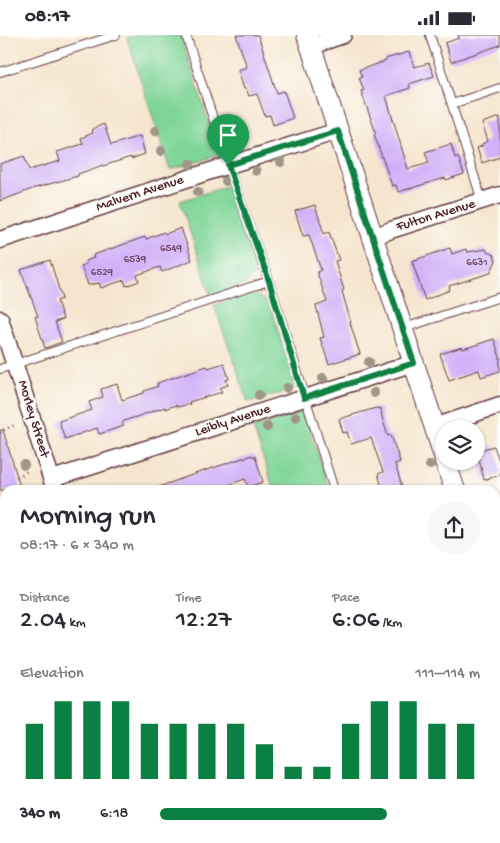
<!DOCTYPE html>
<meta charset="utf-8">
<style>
:root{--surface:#fff;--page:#f7f7f7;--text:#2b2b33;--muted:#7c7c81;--accent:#0b8043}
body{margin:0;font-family:"Gochi Hand",sans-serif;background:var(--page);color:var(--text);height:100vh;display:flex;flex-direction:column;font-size:19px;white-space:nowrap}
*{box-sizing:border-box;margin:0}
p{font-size:16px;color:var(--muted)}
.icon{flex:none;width:28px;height:28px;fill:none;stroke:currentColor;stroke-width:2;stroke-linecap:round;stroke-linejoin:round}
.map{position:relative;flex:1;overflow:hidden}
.side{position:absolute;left:0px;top:450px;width:500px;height:359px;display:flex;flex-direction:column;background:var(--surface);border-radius:15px 15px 0 0;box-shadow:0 1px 4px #0004}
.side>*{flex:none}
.controls{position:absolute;left:435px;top:385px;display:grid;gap:10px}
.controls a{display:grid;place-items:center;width:50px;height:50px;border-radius:50%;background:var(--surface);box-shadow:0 1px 4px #0004;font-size:25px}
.pin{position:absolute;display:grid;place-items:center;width:42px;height:42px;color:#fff;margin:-51px -21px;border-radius:50% 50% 50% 0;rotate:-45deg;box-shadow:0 0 5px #0007}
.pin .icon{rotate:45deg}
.round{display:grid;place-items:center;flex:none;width:52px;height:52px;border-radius:26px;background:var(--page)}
.headline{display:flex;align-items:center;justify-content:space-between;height:85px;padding:0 20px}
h1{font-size:28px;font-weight:600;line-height:38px}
.figures{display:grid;grid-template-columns:repeat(3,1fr);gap:8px;height:85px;padding:5px 20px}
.figures div{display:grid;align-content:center}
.figures b{font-size:25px;font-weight:600}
.figures small{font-size:14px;font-weight:400}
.figures p{font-size:14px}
.chart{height:140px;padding:10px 20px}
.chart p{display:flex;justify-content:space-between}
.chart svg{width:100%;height:90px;margin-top:5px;stroke:var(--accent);stroke-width:6}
ul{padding:0 20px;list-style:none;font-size:16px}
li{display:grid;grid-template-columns:80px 60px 1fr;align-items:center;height:38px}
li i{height:12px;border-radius:6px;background:var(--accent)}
.status{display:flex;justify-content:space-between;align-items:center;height:35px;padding:0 25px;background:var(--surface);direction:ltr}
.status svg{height:14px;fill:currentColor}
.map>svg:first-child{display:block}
.green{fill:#7fd598;stroke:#647a62}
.building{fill:#d1b2f8}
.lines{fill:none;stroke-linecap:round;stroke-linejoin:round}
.service-casing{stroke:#643d43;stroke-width:10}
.minor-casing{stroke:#643d43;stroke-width:19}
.tertiary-casing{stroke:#643d43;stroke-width:22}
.path{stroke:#643d43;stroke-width:2.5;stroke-dasharray:1 4;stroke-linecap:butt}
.service{stroke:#fff;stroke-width:8}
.minor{stroke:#fff;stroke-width:16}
.tertiary{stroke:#fff;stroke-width:20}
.tree{fill:#a09686}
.route-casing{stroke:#fff;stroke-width:10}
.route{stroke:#0b8043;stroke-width:6}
.labels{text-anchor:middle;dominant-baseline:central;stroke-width:4.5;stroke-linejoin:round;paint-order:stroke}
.number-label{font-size:11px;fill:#6c445e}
.street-label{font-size:14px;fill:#4a1f2b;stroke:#fdfcf7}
</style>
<div class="status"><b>08:17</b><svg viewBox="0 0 49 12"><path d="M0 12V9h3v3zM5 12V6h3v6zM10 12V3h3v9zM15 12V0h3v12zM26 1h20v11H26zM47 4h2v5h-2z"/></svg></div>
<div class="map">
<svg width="500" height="808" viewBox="0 0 500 808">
<rect width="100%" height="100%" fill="#fdfcf7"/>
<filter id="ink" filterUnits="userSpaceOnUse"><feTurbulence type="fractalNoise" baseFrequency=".02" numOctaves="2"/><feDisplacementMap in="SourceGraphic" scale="10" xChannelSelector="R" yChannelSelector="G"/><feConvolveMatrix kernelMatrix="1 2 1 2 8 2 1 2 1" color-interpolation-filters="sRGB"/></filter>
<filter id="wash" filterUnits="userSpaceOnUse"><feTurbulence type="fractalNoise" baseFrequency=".0096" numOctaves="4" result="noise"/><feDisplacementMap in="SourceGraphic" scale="20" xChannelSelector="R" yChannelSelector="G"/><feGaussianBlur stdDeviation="1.12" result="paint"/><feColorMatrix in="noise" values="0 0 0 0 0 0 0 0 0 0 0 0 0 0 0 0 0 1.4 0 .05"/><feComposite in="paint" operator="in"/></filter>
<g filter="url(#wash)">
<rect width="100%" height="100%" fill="#f5e5ce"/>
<path class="green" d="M136,0h44l40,120 -50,15 -43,-132z
M230,150l26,81 -4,11 -6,7 -35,12 -31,-95z
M249,259l9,2 12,9 25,80 -3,5 -44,12 -34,-97z
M304,376l25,79h-55l-21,-62z
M495,629l5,16v86l-5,-2z"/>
<g id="blocks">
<path class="building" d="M236,0h22l19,58 7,-2 9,27 -20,7 -3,-10 -5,1 -8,-22 -8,2 -3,-8 -2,1 -6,-19 9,-3z
M458,0h42v10l-49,17 -6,-19 14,-5z
M409,17l5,15 15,-4 5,13 -25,8 1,4 -24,8 22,73 21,-6 -4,-11 26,-8 4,14 3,-1 6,17 -18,6 -1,-2 -47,14 -2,-7 -4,1 -18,-52 2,-1 -15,-42 3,-1 -5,-12 3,-1 -3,-7 27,-9 -1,-2z
M500,82v40l-18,6 -5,-15 5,-2v-2l6,-3 -6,-18z
M104,89l7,21 29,-9 5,18 -14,5v-2l-28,9v-1l-25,9v2l-43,12 -35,13v-37l24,-8 5,14 31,-9 -3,-9 26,-8 -2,-6 12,-5 -1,-4z
M315,170l9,29 5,-2 10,28 -4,1 9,29 -2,1 9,32h-1l10,31 -31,10 -9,-26 4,-1 -8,-31 11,-4 -10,-30 4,-2 -12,-35 -6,1 -8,-25z
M181,193l11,32 -30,12 -2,-5 -23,8 2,6 -13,5 -2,-6 -23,8 -2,-5 -11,2 -7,-19 5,-2 -1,-3 9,-3 -1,-3 52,-18 1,2 18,-7 1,2z
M450,213l2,6 14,-5 1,3 19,-3 1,3 7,3 2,6 -6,12 -41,13 1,4 -25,10 -13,-39z
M50,225l12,39 -5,2 6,18 -8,3 7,20 -17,6 -10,-31 3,-1 -17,-46z
M494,304l6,18v14l-19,6 -2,-7 -30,10 -9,-26 22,-7 1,2z
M224,328l5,16 -3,1 2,5 -8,3 2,4 -33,10 1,2 -13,3 -1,-2 -11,4v-2l-41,14 -2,2 2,3 -25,8 -2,-6 -32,11 -6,-18 33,-11 -3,-8 14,-5 -2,-8 16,-5 5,16 22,-7v-2l14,-5 -1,-3 50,-17 1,2z
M376,373l5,1 1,8 6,19 3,-1 9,27 -5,2 8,26h-20l-5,-16 5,-2 -12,-34 -20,6 -4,-12 -4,1 -4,-14z
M0,395h3l18,60h-21z
M494,411l6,18v11l-16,5 -7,-29z
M252,420l1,2 2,-1 8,26 -15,5 -3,-8 -31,11h-58v-2l33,-12z"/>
</g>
</g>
<g filter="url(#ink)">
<use href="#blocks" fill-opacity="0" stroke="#643d43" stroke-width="1"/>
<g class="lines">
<g class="service-casing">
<path id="service" d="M186,0l48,148 35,98 65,209
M430,0l52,166
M0,37l116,-37
M452,69l48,-16
M404,293l96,-31
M0,334l269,-88
M0,580l5,-2
M115,808l2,-4
M308,808l1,-4"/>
</g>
<g class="minor-casing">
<path id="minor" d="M311,11l32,-11
M373,202l18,-7 109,-35
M0,205l229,-75 109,-34
M0,284l55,171
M434,392l66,-22
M52,444l362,-116
M410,808l2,-4"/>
</g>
<g class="tertiary-casing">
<path id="tertiary" d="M307,0l137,421
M445,426l10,29
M495,579l5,14
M0,716l5,-2"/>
</g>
<path class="path" d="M0,398l1,-2 14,-6
M17,442l11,-6
M495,644l5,2"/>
<use href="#service" class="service"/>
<use href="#minor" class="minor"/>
<use href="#tertiary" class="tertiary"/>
</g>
<g class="tree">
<circle cx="231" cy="92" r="5"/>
<circle cx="155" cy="96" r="5"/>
<circle cx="244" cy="103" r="5"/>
<circle cx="161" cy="116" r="5"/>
<circle cx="281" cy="127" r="5"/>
<circle cx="190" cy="129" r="5"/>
<circle cx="256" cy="136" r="5"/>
<circle cx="226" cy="146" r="5"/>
<circle cx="198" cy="157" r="5"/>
<circle cx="369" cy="327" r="5"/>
<circle cx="323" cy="343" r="5"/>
<circle cx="287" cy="353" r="5"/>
<circle cx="374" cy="358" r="5"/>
<circle cx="259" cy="360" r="5"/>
<circle cx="296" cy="382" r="5"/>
<circle cx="267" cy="392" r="5"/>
<circle cx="24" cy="430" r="5"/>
<circle cx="430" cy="430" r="5"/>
</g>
</g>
<g class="lines" filter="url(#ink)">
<g class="route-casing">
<path id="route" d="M338,96l76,232 -110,35 -35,-117 -41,-116z"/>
</g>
<use href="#route" class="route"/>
</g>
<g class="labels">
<g class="number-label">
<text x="171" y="214">6549</text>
<text x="135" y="225">6539</text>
<text x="477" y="228">6631</text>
<text x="102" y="238">6529</text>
</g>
<g class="street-label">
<text transform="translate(140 159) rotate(-18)">Malvern Avenue</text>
<text transform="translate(436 181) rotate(-17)">Fulton Avenue</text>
<text transform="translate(33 384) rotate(73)">Morley Street</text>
<text transform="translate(233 386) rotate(-18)">Leibly Avenue</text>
</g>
</g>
</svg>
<div class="controls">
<a><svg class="icon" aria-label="layers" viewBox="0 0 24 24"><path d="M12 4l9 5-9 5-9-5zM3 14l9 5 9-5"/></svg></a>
</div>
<div class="pin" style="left:228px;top:130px;background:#1e9e55"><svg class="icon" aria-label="arrive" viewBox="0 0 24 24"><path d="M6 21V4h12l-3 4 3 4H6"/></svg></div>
<section class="side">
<div class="headline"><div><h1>Morning run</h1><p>08:17 · 6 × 340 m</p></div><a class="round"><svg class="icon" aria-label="share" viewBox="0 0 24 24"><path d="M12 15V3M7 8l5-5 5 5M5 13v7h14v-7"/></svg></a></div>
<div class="figures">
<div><p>Distance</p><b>2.04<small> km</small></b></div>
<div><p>Time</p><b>12:27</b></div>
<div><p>Pace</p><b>6:06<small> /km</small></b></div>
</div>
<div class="chart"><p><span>Elevation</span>111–114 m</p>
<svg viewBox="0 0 160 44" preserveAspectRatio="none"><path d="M5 44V17M15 44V6M25 44V6M35 44V6M45 44V17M55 44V17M65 44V17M75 44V17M85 44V27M95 44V38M105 44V38M115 44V17M125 44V6M135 44V6M145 44V17M155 44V17"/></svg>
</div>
<ul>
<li><b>340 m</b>6:18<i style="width:71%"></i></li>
</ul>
</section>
</div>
